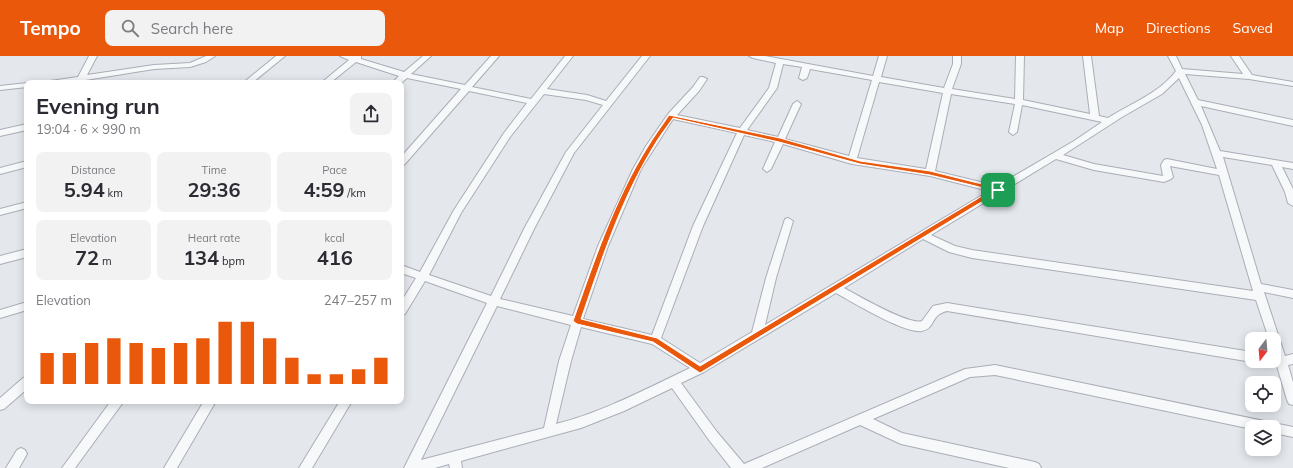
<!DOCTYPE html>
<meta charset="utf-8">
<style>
:root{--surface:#fff;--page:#f2f2f3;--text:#2b2b33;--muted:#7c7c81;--accent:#ea580c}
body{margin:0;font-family:Mulish,sans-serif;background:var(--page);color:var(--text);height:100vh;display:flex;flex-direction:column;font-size:15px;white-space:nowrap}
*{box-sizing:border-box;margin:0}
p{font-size:13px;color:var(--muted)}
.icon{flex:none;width:22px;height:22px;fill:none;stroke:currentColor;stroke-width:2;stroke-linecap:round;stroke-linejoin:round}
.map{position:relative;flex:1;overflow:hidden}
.side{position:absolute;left:24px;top:24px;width:380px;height:324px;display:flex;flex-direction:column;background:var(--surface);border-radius:8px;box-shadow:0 2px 10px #0003}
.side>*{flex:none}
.needle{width:26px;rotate:196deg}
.buttons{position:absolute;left:1245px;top:276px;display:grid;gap:8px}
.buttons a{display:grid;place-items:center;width:36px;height:36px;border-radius:8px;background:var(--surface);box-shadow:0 2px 10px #0003;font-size:20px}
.pin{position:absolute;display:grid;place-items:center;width:34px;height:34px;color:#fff;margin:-17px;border-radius:8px;box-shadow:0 2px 6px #0006}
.round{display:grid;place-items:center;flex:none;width:42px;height:42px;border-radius:8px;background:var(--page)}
.summary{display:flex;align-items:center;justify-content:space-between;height:68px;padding:0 12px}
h1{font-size:22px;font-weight:700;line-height:30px}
.figures{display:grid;grid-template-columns:repeat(3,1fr);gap:6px;height:68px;padding:4px 12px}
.figures div{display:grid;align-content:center;border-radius:8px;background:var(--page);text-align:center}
.figures b{font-size:20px;font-weight:700}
.figures small{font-size:11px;font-weight:400}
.figures p{font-size:11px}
.chart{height:112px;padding:8px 12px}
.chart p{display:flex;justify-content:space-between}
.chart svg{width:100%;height:72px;margin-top:4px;stroke:var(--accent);stroke-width:6}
header{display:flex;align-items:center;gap:24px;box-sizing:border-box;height:56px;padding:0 20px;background:var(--accent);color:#fff}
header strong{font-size:19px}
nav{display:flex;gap:22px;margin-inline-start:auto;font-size:14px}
.search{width:280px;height:36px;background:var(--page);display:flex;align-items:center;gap:10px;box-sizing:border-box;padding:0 14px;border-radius:8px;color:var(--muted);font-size:15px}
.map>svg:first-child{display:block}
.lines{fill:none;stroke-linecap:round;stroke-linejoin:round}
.minor-casing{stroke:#a9aeb7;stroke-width:2}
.minor{fill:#f7f8fa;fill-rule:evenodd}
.route{fill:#ea580c;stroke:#fff;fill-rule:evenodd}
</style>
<header>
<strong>Tempo</strong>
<div class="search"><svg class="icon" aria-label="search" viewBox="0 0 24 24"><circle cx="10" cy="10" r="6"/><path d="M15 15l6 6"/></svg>Search here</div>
<nav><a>Map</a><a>Directions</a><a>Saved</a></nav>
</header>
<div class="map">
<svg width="1293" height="412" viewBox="0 0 1293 412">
<rect width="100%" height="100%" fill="#e4e7ec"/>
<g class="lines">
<g class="minor-casing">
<path id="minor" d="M89,0h8l-10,19 67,-10 36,-2 16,-7h9l-9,6 -16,5 -36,2 -87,14h-21l4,-2 28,-4z
M276,0h9l-33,27h-9z
M340,0h21v3l43,13 19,-16h8l-20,18 54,11 26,-29h8l-27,31 59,12 34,-43h8l-26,33 40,6 19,6 36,-45h8l-76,97 -40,76 -34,70 73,17 25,-70 35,-77 13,-23 22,-32 25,-27 7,-10h3l4,2 -8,12 -22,24 63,13 29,-40 7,-25 -23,-5 -4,-2h16l108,20 6,-20h8l-6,21 63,11 9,-24v-8h8v8l-9,25 63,10 1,-43h8l-1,44 67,14 -7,-58h8l8,60 9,2c24,-15 50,-24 68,-47l-8,-15h8l6,13 61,5 -12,-18h8l13,19 41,7v4l-44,-7 -64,-5 13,26 95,20v6l-92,-20 19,45 73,12v6l-11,-2 11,22v17l-5,-3 -3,-11 -13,-27 -49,-8 38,127 32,6v8l-29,-6 21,64 8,-2v10l-5,1 5,17v23l-4,-1 -2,-4 -10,-34 -5,-2 -2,-3h4v-22h-5l-13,-39 -284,-42 -23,-6 -26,-13 -79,49c13,7 66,38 78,33l11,-15 14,-3 305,49v9h2l-2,1 -305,-51c-17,4 -11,17 -25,20 -17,3 -70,-29 -86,-38l-132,79 -23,11 36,49 27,32 221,-95 30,-4 298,62v10l-19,-4v-6h-22v2l-257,-54 -25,2 -97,42 29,14 133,29 4,2 2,4h-32l-108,-24 -41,-19 -98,43h-31l-22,-28 -37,-52 -48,23 -43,17 -120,33 1,7h-12l-1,-4 -14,4h-31l83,-165 -62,-22 -20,33 -4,1v-13l15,-24 -15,-5v-8l19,7 34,-62 50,-77 23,-30 -58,-12 -65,74 -3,1v-9l60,-68 -54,-11 -6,5h-9l7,-7 -43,-14 -26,21h-9l28,-23zM783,8l19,3 -3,11 4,2 4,-2 3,-9 62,11 -23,76 -64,-17 16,-35 -4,-3 -4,3 -15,33 -31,-7 30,-42zM1179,22l23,47 15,44 -50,-10 -3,1 -3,5 2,11 -69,-12 -31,-9 59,-38 40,-23zM879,26l64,11 -17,76 -69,-11zM544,38l42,6 17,5 -37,47 -42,77 -33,67 -62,-21 32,-62 49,-76zM951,38l64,10 -6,28 4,3 4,-3 5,-27 80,17 -28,19 -77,45 -62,-15zM673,63l64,14 -44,93 -41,109 -69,-16 25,-73 33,-77zM744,79l31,7 -12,27 4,3 4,-3 12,-25 69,20 78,12 59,15 -224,134 11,-47 17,-57 -5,-3 -3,1 -19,59 -14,54 -52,31 -39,-25 42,-112zM1056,103l38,11 70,12 7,-3 2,-2 -3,-11 49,9 34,116 -281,-41 -17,-4 -24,-11zM497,250l74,19 -12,36 -15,67 -123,32zM581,271l71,17 38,24c-44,21 -87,44 -134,56l15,-63z
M27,27v4l-27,3v-4l27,-3h2z
M27,68v6l-27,6v-6z
M27,105v6l-27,7v-6z
M27,146v6l-27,7v-6z
M27,193v8l-27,7v-8z
M27,246v8l-27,8v-8z
M27,321v12l-23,20 -4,1v-12l23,-20z
M111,345h13l-49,67h-13z
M204,345h12l-39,67h-13z
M340,345h12l-40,67h-13z
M21,392l4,2 2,4 -8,14h-13l11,-18z"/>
</g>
<use href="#minor" class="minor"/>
</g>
<path class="route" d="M669,59l111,23 80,23 70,10 68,17 3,2 -301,183 -47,-31 -76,-18 -4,-3c21,-59 41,-120 74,-173 7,-12 15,-22 22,-33zM673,62l106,24 81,22 70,11 62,15 -292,176 -43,-28 -76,-19c20,-58 39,-117 71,-170 6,-11 14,-21 21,-31z"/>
</svg>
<div class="buttons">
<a><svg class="needle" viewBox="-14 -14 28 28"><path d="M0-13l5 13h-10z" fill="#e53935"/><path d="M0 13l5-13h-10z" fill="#7c7c81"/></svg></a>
<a><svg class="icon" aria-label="locate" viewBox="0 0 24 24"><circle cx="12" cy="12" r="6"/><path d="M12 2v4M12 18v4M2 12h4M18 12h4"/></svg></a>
<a><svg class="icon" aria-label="layers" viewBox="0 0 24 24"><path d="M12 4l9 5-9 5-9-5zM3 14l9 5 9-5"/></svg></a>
</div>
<div class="pin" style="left:998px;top:134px;background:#1e9e55"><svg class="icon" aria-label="arrive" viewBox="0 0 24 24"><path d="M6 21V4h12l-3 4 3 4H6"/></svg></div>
<section class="side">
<div class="summary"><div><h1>Evening run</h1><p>19:04 · 6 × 990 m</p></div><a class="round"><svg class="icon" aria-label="share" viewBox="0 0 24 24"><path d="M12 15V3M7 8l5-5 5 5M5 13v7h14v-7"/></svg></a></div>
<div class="figures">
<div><p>Distance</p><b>5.94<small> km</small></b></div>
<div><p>Time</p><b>29:36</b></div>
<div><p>Pace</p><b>4:59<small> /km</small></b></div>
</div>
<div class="figures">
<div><p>Elevation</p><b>72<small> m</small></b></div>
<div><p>Heart rate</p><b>134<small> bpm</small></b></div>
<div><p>kcal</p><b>416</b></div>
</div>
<div class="chart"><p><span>Elevation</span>247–257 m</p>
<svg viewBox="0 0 160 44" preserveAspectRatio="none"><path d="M5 44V25M15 44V25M25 44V19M35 44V16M45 44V19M55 44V22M65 44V19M75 44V16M85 44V6M95 44V6M105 44V16M115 44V28M125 44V38M135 44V38M145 44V35M155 44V28"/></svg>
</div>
</section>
</div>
